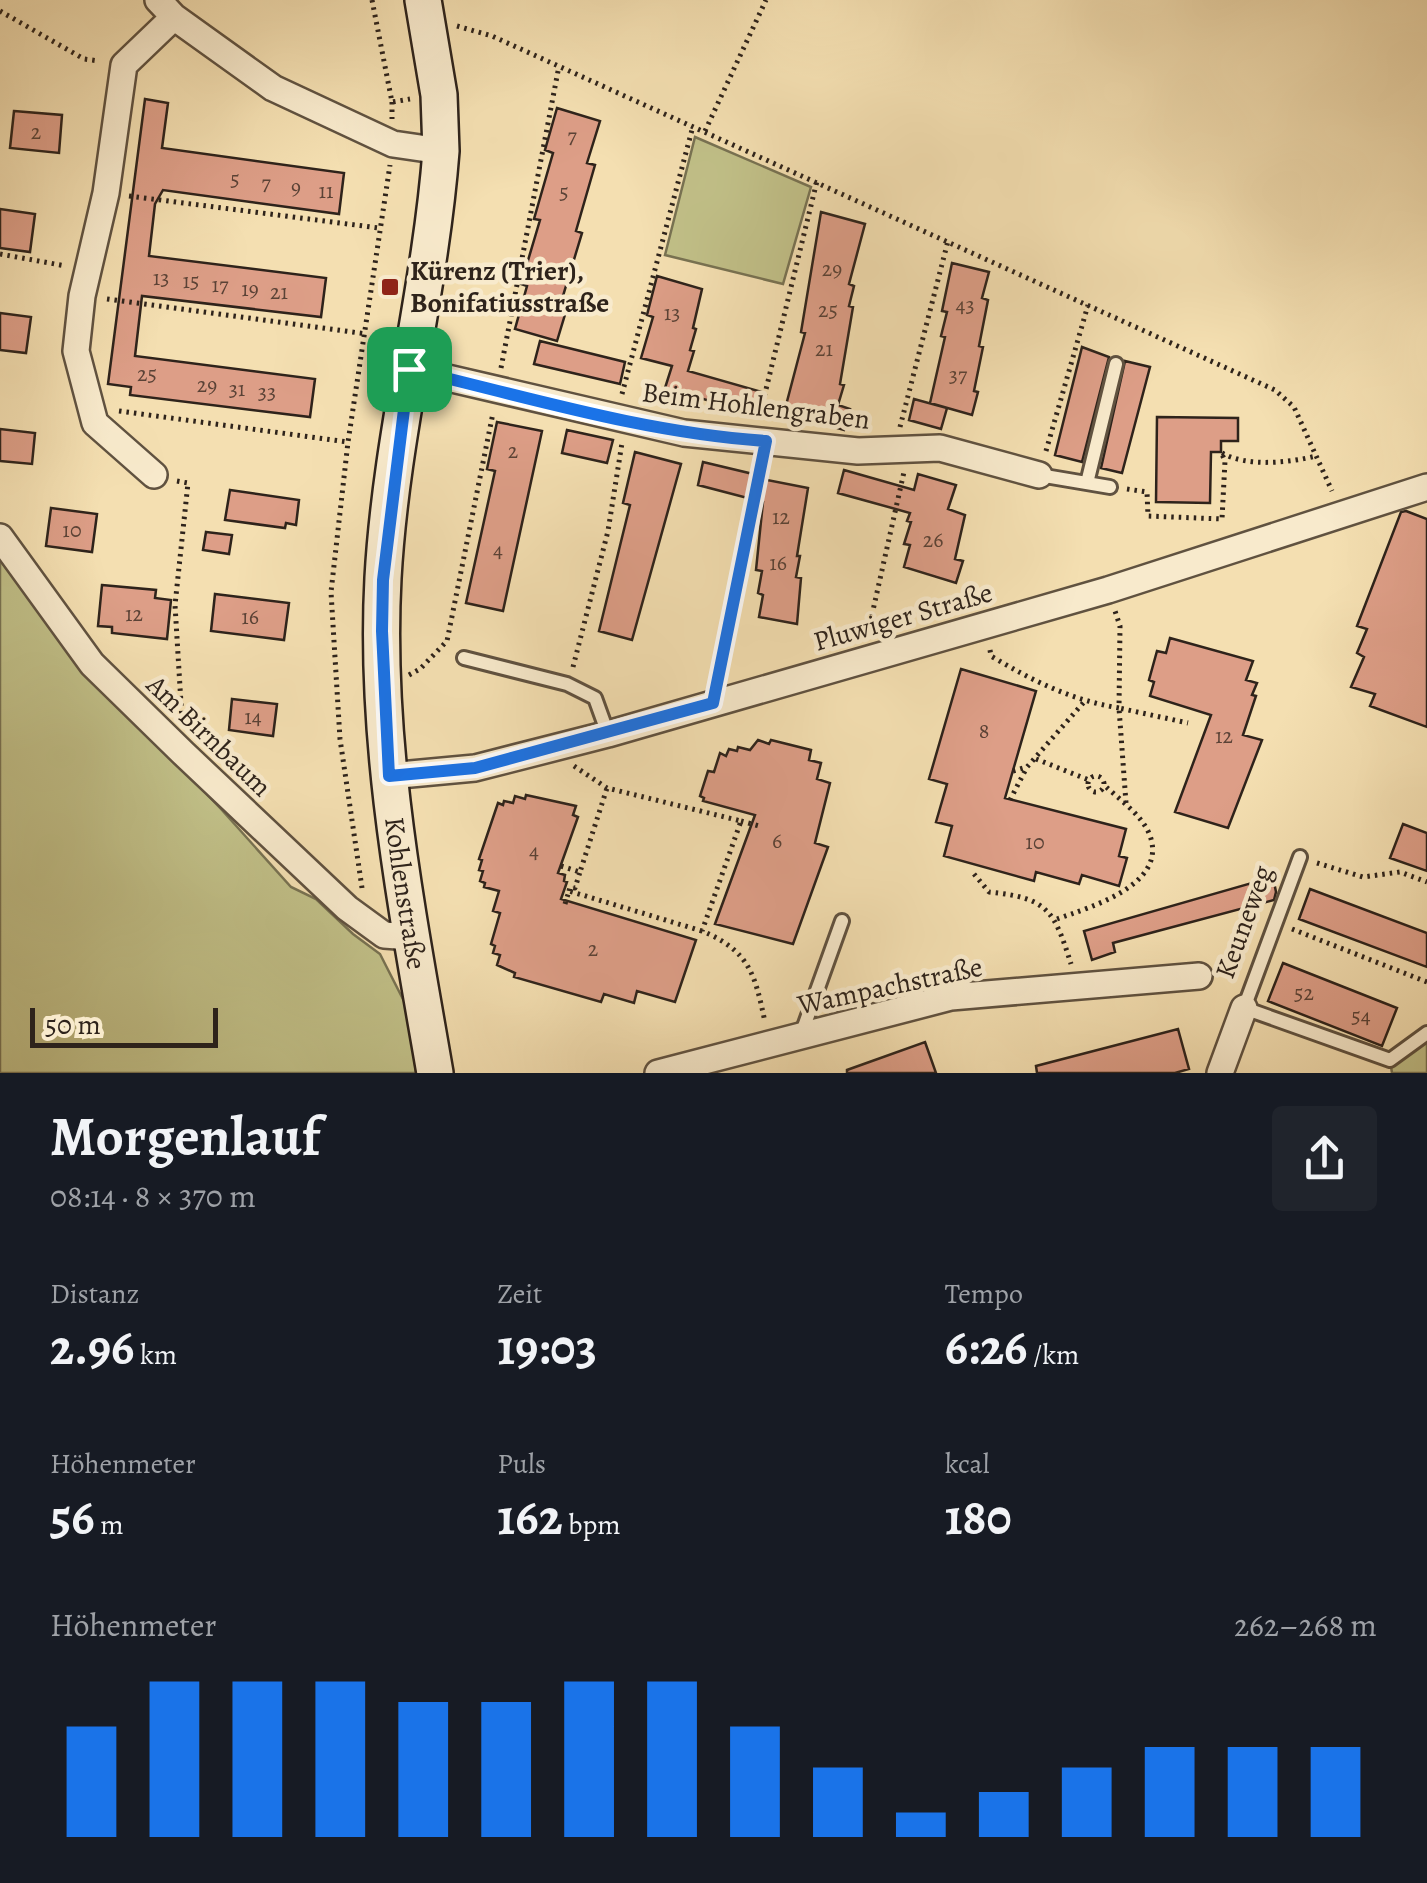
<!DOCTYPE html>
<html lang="de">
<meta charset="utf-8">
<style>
:root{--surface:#171b24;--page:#20242c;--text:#f1f3f6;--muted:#9ea1a6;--accent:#1a73e8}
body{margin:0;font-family:Alegreya,serif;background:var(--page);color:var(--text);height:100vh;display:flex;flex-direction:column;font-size:38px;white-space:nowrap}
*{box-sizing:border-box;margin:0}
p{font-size:32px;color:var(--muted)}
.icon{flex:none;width:55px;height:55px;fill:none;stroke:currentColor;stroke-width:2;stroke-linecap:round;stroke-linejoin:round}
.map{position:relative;height:1073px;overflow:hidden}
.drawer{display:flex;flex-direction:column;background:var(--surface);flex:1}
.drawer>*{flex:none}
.scale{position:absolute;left:30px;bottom:25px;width:188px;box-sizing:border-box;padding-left:10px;border:5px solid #2e231b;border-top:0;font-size:28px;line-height:35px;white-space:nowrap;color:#2e231b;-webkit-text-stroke:8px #f8eacc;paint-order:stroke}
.pin{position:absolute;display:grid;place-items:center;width:85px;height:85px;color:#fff;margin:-42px;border-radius:20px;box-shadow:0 5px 15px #0006}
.round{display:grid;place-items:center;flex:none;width:105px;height:105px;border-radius:10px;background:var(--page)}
.head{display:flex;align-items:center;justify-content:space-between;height:170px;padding:0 50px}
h1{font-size:55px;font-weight:600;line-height:75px}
.metrics{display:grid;grid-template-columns:repeat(3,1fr);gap:15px;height:170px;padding:10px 50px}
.metrics div{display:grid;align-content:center}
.metrics b{font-size:50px;font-weight:600}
.metrics small{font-size:28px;font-weight:400}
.metrics p{font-size:28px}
.chart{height:280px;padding:20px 50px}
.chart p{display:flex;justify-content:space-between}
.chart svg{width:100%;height:180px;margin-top:10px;stroke:var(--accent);stroke-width:6}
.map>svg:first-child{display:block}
.green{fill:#c1c088;stroke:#787252;stroke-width:2.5}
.building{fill:#dd9e87;stroke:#2e231b;stroke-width:2.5}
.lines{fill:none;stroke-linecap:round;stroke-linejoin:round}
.lane-casing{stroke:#605240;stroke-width:18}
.street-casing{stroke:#605240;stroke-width:30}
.secondary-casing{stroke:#2e231b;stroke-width:40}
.path{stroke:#2e231b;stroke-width:5;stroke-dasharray:2.5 5;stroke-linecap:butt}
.lane{stroke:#f8eacc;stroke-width:12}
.street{stroke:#f8eacc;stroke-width:25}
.secondary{stroke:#f8eacc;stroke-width:35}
.route-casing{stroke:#fff;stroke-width:20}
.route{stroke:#1a73e8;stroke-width:12}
.poi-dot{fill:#8f2418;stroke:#f8eacc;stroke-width:4}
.labels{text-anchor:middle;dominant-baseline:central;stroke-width:9;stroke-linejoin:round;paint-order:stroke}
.number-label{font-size:22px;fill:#5a4236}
.poi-label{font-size:28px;font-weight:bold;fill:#2e231b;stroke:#f8eacc;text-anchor:start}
.street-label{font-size:28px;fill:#2e231b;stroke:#f8eacc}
</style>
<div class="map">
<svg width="1427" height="1073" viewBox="0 0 1427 1073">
<rect width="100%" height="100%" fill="#f4dfb1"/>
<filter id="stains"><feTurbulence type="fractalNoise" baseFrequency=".002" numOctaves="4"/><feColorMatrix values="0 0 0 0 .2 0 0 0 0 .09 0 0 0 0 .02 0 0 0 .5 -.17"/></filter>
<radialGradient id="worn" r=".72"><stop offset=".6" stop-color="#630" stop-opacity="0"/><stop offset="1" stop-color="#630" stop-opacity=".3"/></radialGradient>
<path class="green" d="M695,137l116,50 -28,97 -118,-29z
M0,560l70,91 151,158 70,78 25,12 37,35 27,20 29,57 7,62h-416z
M1427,1036v37h-35l-2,-13z"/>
<path class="building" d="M145,99l23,4 -6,45 182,25 -5,41 -176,-24 -8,14 -6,52 177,22 -5,39 -179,-21 -7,60 180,23 -5,38 -180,-22 1,-8 -23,-3z
M557,108l43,13 -13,42 8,2 -19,66 6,2 -19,63 7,2 -13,43 -42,-12 12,-43 -6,-2 19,-64 -6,-1 19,-66 -8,-3z
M14,111l48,4 -3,38 -49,-5z
M0,209l35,5 -5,38 -30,-4z
M821,212l44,12 -16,60 5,2 -5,20 4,1 -13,77 4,1 -6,20 12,4 -6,21 -60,-17 21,-80 -4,-1z
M952,263l37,9 -7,26 6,2 -9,46 4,1 -9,44 4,1 -6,23 -42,-12 15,-66 -4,-1 6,-24 -5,-1z
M657,276l45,13 -9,39 3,1 -6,21 4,1 -6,20 74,21 -7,22 -90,-26 7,-22 -31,-8 12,-41 -6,-2z
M0,313l31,4 -5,36 -26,-3z
M540,341l85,21 -5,22 -86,-20z
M1082,347l27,10 -27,105 -27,-7z
M1125,361l25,6 -28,106 -21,-5z
M914,399l33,9 -6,21 -32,-9z
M1157,417l81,1v23h-17v11h-10l-1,51 -54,-1z
M497,422l45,9 -39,180 -37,-8 29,-132 -8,-2z
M0,429l35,4 -3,31 -32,-3z
M567,430l46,10 -6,23 -45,-10z
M635,452l46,12 -49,176 -33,-9 31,-126 -7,-2z
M703,462l50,12 -1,3 56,11 -11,68h3l-4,21 5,1 -4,46 -38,-7 4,-22 -5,-2 4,-22 -6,-1 7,-68 -65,-17z
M844,470l70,20 4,-16 38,11 -8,24 17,6 -10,44 8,2 -7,22 -52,-16 6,-22 -6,-1 7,-22 -4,-1 3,-8 -72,-20z
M230,490l69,10 -3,25 -10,-2 -1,5 -60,-8z
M51,508l46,6 -5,38 -46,-6z
M1406,511l21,8v208l-57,-21 5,-12 -24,-7 13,-30 -7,-4 10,-24 -10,-3 44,-114z
M206,532l26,3 -3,19 -26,-4z
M102,585l54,5 -1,8 16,2 -4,39 -55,-6v-6l-14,-1z
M215,594l74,9 -5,37 -73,-9z
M1170,638l83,23 -7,19 11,3 -5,12 4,1 -13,39 19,5 -34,88 -53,-16 36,-97 -61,-19 4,-14 -5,-2 8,-29 9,2z
M961,669l75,22 -31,107 121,31 -7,27 8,2 -8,28 -37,-11 -3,9 -43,-12 -2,9 -90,-25 8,-30 -16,-4 11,-38 -18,-5z
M232,699l45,5 -4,32 -44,-6z
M758,740l11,4 2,-4 40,10 -2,10 12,3 -4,16 13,4 -15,60 13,4 -35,97 -78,-20 40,-109 -52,-14 1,-3 -4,-2 8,-25 6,1 6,-19 6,3 3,-7 8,2 1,-4 12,3z
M526,795l50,11 -3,9 5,2 -20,56 7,2 -1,6 3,1 -6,17 135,41 -21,62 -38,-11 -3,12 -30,-9 -3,8 -87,-25 1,-4 -18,-8 3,-10 -7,-2 2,-7 -4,-2 9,-31 -7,-2 6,-20 -15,-4 1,-4 -5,-2 3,-10 -4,-1 3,-10 -3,-1 19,-56 5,2 1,-4 9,2 2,-7 10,3z
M1403,824l24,9v38l-37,-13z
M1273,877l3,15 -2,8 -161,43 2,9 -23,8 -8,-29z
M1310,889l117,44v34l-128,-48z
M1283,963l114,45 -15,38 -114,-45z
M1178,1029l11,40 -14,4h-138l-1,-7z
M925,1042l11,31h-89v-3z"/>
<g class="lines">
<g class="lane-casing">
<path id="lane" d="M1039,475l71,12
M1087,483l29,-119
M464,658l103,26 28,14 13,36
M1300,857l-56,151 146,52 37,-27
M801,1035l41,-114"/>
</g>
<g class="street-casing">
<path id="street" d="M158,0l16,17 99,71 120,56 48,7
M409,369l275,64 174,18 82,-3 99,27
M154,475l-59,-52 -19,-72 6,-55 24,-103 18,-128 50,-48
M0,537l92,127 91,89 164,155 37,27 27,2
M389,776l86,-8 133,-34 500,-144 319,-103
M658,1073l293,-76 248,-21
M1220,1073l24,-65"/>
</g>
<g class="secondary-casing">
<g id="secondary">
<path id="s1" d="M423,0l16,95 2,56c-11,143 -50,283 -58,427 -9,166 24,332 52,495"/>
</g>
</g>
<path class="path" d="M372,0l20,102 18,-3
M0,11l84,48 15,2
M457,26l35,10 783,354 19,17 38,84
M392,102v17
M705,131l61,-131
M129,196l250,32
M0,254l66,12
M107,299l260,35
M501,368l58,-302
M622,394l71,-268
M119,411l229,31
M759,418l58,-237
M900,427l48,-186
M1046,451l42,-146
M1222,453c25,14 66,10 94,3
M177,481l11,2 -13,122 7,115
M1127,489l20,3 1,24 74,3 3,-58 -4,-9
M867,637l37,-165
M990,650l1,6c42,25 80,44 128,52l1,-82 -5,-15
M573,667l35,-136 14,-88
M409,675l11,-6 27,-28 46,-228
M718,678l43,-215
M1036,759l53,21
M574,766l33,22 134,33 -39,110c48,20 53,44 63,91
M1013,771l14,-4 57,-65
M1088 784a8 8 0 1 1 16 0a8 8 0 1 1-16 0Z
M1010,800l17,-33
M1126,803l-7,-95 69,15
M741,821l18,5
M1317,863l46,14 37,-5 27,10
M561,866l19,6 27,-84
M974,874l15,18c59,6 65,18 82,72
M362,888l-22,-149 -9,-147 17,-150 42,-277
M569,891l1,-4 5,1 5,-16
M565,904l4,-13 133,40
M1057,919c33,-12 116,-35 91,-88 -9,-18 -29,-32 -44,-46
M1292,929l135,53"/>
<use href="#lane" class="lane"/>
<use href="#street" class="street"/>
<use href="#secondary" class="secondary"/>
</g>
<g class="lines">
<g class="route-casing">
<path id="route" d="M409,369c118,28 236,64 357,72l-53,262 -238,65 -86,8 -7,-145 1,-51z"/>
</g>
<use href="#route" class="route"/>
</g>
<rect class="poi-dot" x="380" y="277" width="20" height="20" rx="5"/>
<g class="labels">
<g class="number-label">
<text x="36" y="132">2</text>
<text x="572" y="136">7</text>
<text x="235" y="179">5</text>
<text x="266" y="183">7</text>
<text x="296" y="187">9</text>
<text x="326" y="191">11</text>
<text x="564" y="192">5</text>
<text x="832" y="269">29</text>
<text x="161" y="278">13</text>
<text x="191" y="281">15</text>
<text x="220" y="285">17</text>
<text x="250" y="289">19</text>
<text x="279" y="292">21</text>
<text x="965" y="305">43</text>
<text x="828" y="310">25</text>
<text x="672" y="313">13</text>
<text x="824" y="349">21</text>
<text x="147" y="374">25</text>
<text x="958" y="375">37</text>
<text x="207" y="385">29</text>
<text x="237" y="389">31</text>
<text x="267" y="392">33</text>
<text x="513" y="451">2</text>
<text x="781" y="517">12</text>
<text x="72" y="530">10</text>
<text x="933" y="540">26</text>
<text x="498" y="550">4</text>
<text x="778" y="563">16</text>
<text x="134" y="614">12</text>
<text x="250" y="617">16</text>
<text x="253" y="717">14</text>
<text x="984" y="731">8</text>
<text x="1224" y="736">12</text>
<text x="777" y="841">6</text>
<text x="1035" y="842">10</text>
<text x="534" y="851">4</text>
<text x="593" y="949">2</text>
<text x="1304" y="993">52</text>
<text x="1361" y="1016">54</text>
</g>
<g class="poi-label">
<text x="410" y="271">Kürenz (Trier),<tspan x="410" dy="32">Bonifatiusstraße</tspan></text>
</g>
<g class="street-label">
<text transform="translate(756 406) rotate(7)">Beim Hohlengraben</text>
<text transform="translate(903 617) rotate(-16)">Pluwiger Straße</text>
<text transform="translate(209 736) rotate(44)">Am Birnbaum</text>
<text stroke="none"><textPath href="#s1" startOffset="900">Kohlenstraße</textPath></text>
<text transform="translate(1244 922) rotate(-70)">Keuneweg</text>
<text transform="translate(890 986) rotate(-12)">Wampachstraße</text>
</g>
</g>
<rect width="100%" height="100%" filter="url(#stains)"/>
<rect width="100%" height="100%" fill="url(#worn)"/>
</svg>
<div class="scale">50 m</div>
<div class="pin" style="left:409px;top:369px;background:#1e9e55"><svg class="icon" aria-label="arrive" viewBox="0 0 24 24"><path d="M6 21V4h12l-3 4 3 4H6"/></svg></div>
</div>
<section class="drawer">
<div class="head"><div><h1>Morgenlauf</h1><p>08:14 · 8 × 370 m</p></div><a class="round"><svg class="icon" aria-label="share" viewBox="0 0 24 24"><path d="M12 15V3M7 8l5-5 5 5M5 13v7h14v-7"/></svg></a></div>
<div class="metrics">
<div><p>Distanz</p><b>2.96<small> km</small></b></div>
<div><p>Zeit</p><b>19:03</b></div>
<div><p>Tempo</p><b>6:26<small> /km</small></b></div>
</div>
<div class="metrics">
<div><p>Höhenmeter</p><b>56<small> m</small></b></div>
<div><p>Puls</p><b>162<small> bpm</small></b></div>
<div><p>kcal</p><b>180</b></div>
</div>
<div class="chart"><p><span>Höhenmeter</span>262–268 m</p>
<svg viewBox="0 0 160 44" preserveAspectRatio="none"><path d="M5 44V17M15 44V6M25 44V6M35 44V6M45 44V11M55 44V11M65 44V6M75 44V6M85 44V17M95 44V27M105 44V38M115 44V33M125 44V27M135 44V22M145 44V22M155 44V22"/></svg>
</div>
</section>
